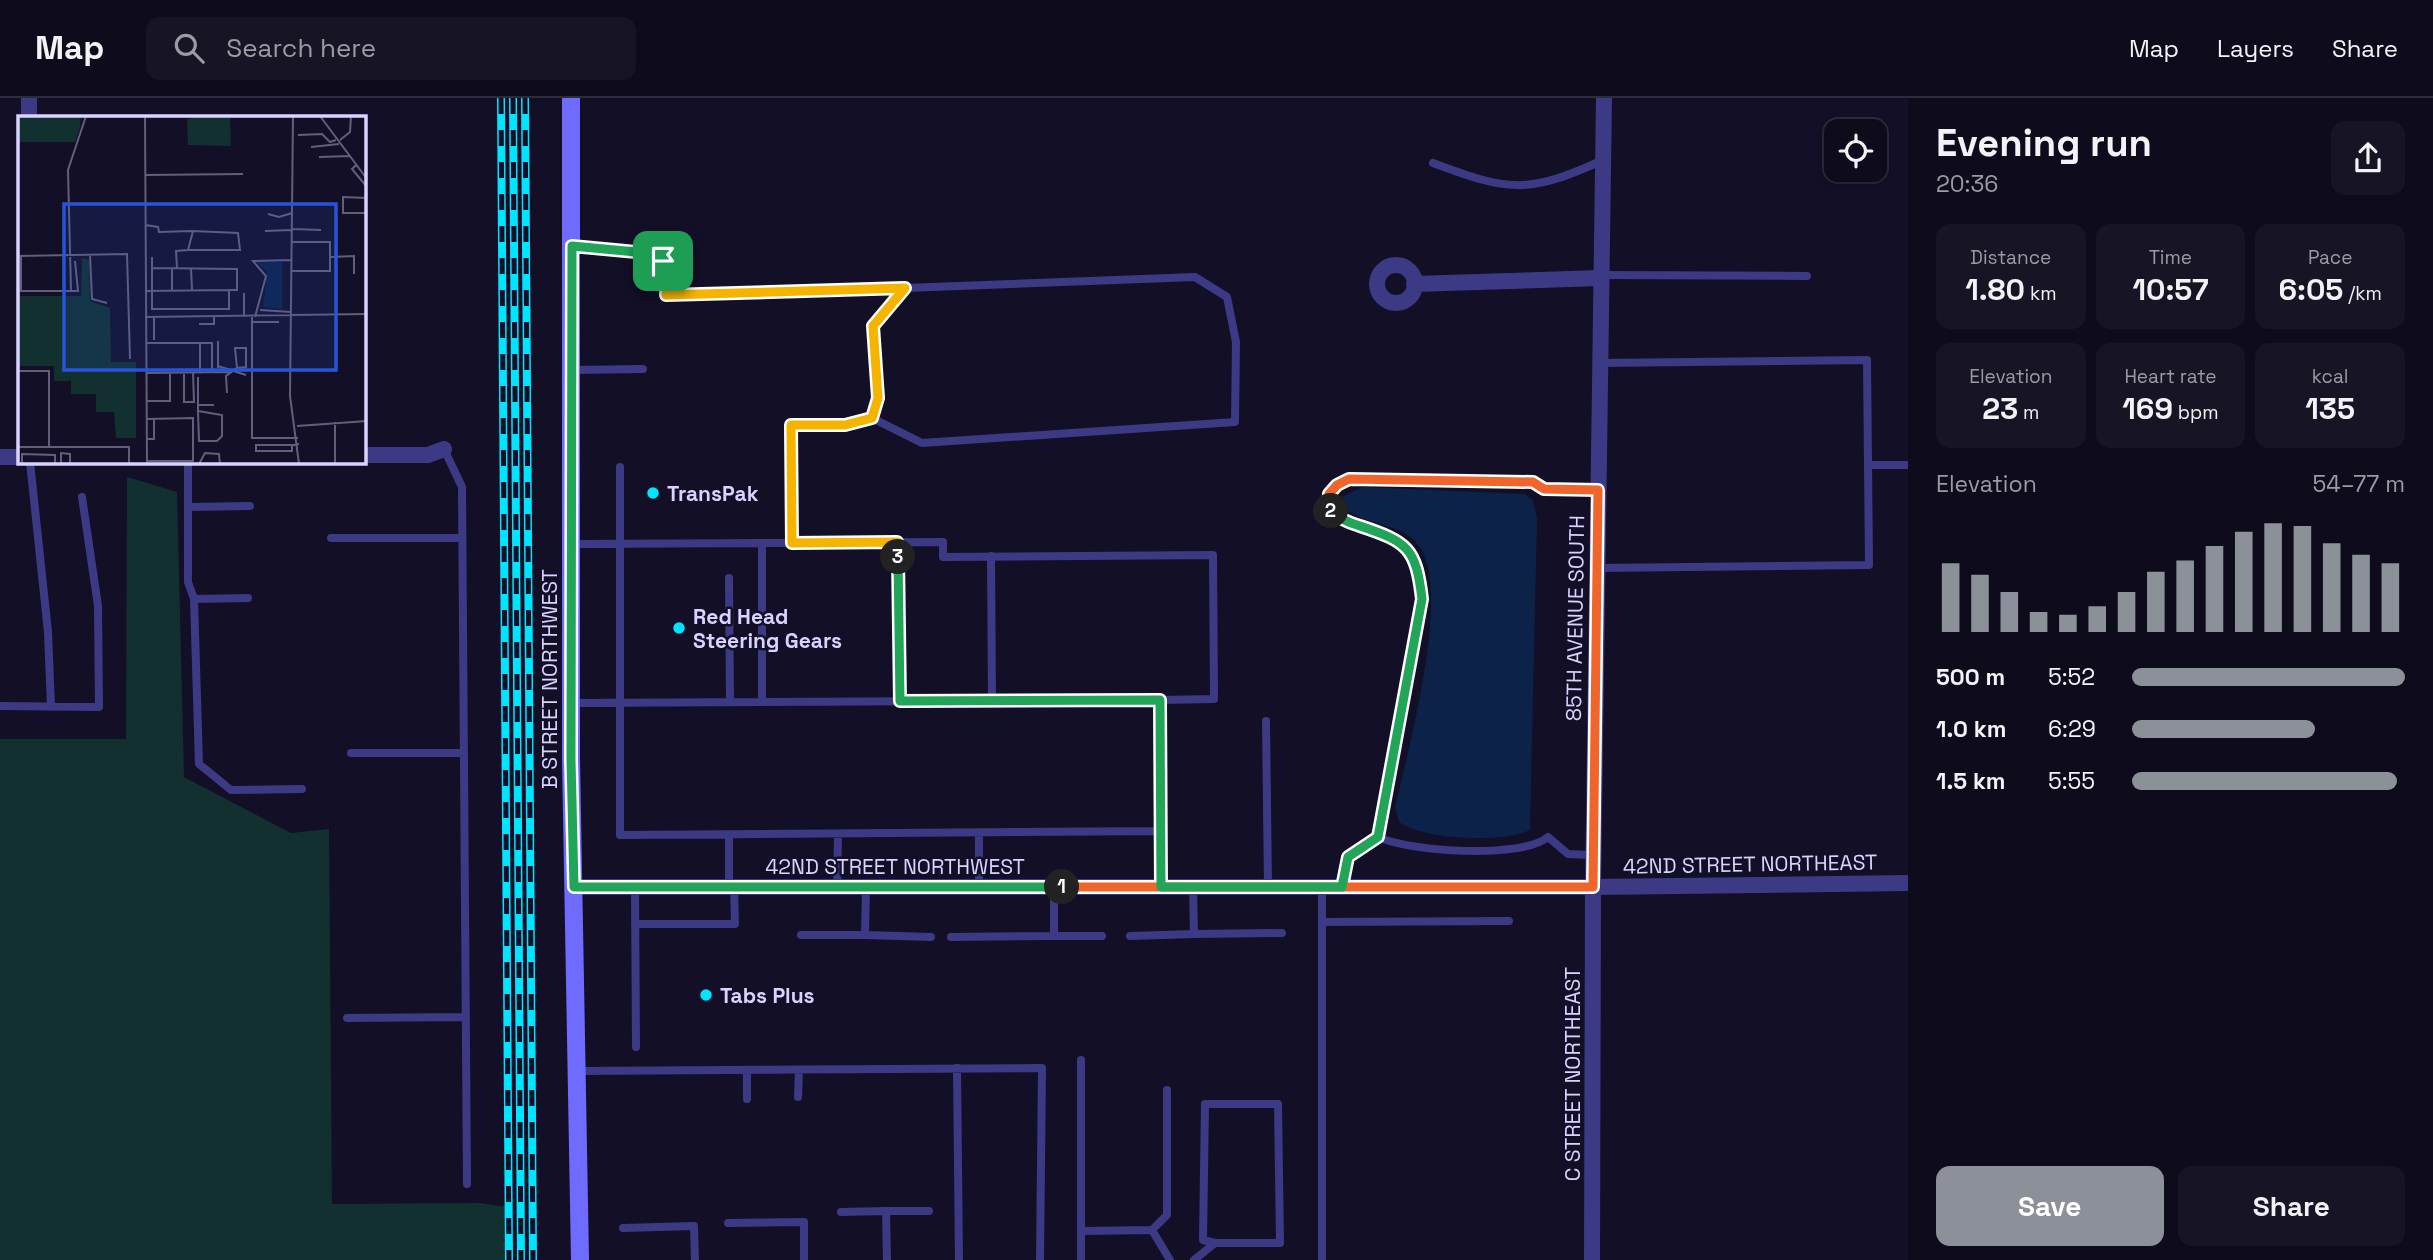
<!DOCTYPE html>
<meta charset="utf-8">
<style>
:root{--surface:#0e0b1c;--page:#171425;--text:#f1f3f6;--muted:#9b9ba3;--line:#2e2b3b;--accent:#8c9099}
body{margin:0;font-family:"Space Grotesk",sans-serif;background:var(--page);color:var(--text);height:100vh;display:flex;flex-direction:column;font-size:26px;white-space:nowrap}
*{box-sizing:border-box;margin:0}
p{font-size:23px;color:var(--muted)}
.icon{flex:none;width:38px;height:38px;fill:none;stroke:currentColor;stroke-width:2;stroke-linecap:round;stroke-linejoin:round}
.map{position:relative;flex:1;overflow:hidden}
.sheet{display:flex;flex-direction:column;background:var(--surface);width:525px}
.sheet>*{flex:none}
.buttons{position:absolute;left:1824px;top:21px;display:grid;gap:14px}
.buttons a{display:grid;place-items:center;width:63px;height:63px;border-radius:14px;background:var(--surface);box-shadow:0 2px 5px #0004,0 0 0 2px var(--line);font-size:35px}
.pin{position:absolute;display:grid;place-items:center;width:60px;height:60px;color:#fff;margin:-30px;border-radius:14px;box-shadow:0 4px 10px #0006}
.km{position:absolute;width:35px;height:35px;margin:-18px;border-radius:50%;background:#222;color:#fff;font-size:19px;line-height:35px;text-align:center}
.round{display:grid;place-items:center;flex:none;width:74px;height:74px;border-radius:14px;background:var(--page)}
.headline{display:flex;align-items:center;justify-content:space-between;height:119px;padding:0 28px}
h1{font-size:38px;font-weight:700;line-height:52px}
.metrics{display:grid;grid-template-columns:repeat(3,1fr);gap:10px;height:119px;padding:7px 28px}
.metrics div{display:grid;align-content:center;border-radius:14px;background:var(--page);text-align:center}
.metrics b{font-size:30px;font-weight:700}
.metrics small{font-size:19px;font-weight:400}
.metrics p{font-size:19px}
.chart{height:196px;padding:14px 28px}
.chart p{display:flex;justify-content:space-between}
.chart svg{width:100%;height:126px;margin-top:7px;stroke:var(--accent);stroke-width:6}
.primary-button{display:flex;gap:14px;margin-top:auto;padding:14px 28px}
.primary-button a{flex:1;height:80px;border-radius:14px;background:var(--accent);color:#fff;font-size:28px;font-weight:700;line-height:80px;text-align:center}
.primary-button a+a{background:var(--page);color:var(--text)}
ul{padding:0 28px;list-style:none;font-size:23px}
li{display:grid;grid-template-columns:112px 84px 1fr;align-items:center;height:52px}
li i{height:18px;border-radius:9px;background:var(--accent)}
header{display:flex;align-items:center;gap:42px;box-sizing:border-box;height:98px;padding:0 35px;background:var(--surface);border-bottom:2px solid var(--line)}
header strong{font-size:33px}
nav{display:flex;gap:38px;margin-inline-start:auto;font-size:24px}
.search{width:490px;height:63px;background:var(--page);display:flex;align-items:center;gap:18px;box-sizing:border-box;padding:0 24px;border-radius:14px;color:var(--muted);font-size:26px}
main{display:flex;flex:1;min-height:0}
.map>svg:first-child{display:block}
.green{fill:#12302f}
.water{fill:#0c2248}
.lines{fill:none;stroke-linecap:round;stroke-linejoin:round}
.lane{stroke:#3d3a85;stroke-width:8}
.street{stroke:#3d3a85;stroke-width:16}
.secondary{stroke:#6f6bff;stroke-width:18}
.rail-casing{stroke:#00e5ff;stroke-width:8}
.rail{stroke:#130f26;stroke-width:5;stroke-dasharray:16;stroke-linecap:butt}
.split-1-casing{stroke:#fff;stroke-width:14}
.split-2-casing{stroke:#fff;stroke-width:14}
.split-3-casing{stroke:#fff;stroke-width:14}
.split-4-casing{stroke:#fff;stroke-width:14}
.split-1{stroke:#22a559;stroke-width:9}
.split-2{stroke:#f0652b;stroke-width:9}
.split-3{stroke:#22a559;stroke-width:9}
.split-4{stroke:#f5b400;stroke-width:9}
.poi-dot{fill:#00e5ff;stroke:#130f26;stroke-width:2.5}
.labels{text-anchor:middle;dominant-baseline:central;stroke-width:5;stroke-linejoin:round;paint-order:stroke}
.poi-label{font-size:21px;font-weight:bold;fill:#d9d4ff;stroke:#130f26;text-anchor:start}
.street-label{font-size:21px;fill:#d9d4ff;stroke:#130f26}
.inset-road{fill:none;stroke:#625e7d;stroke-width:2}
.view{fill:#2655da;fill-opacity:0.15;stroke:#2655da;stroke-width:3.5}
.inset-edge{fill:none;stroke:#d9d4ff;stroke-width:3.5}
</style>
<header>
<strong>Map</strong>
<div class="search"><svg class="icon" aria-label="search" viewBox="0 0 24 24"><circle cx="10" cy="10" r="6"/><path d="M15 15l6 6"/></svg>Search here</div>
<nav><a>Map</a><a>Layers</a><a>Share</a></nav>
</header>
<main>
<div class="map">
<svg width="1908" height="1162" viewBox="0 0 1908 1162">
<rect width="100%" height="100%" fill="#130f26"/>
<path class="green" d="M127,379l50,15 7,285 107,56 38,-4 3,375 148,-1 27,4v53h-507v-521h126z"/>
<path class="water" d="M1363,389l161,7 9,6 4,19 -7,311c-27,13 -106,10 -131,-8l-4,-15c13,-56 55,-209 26,-258 -18,-30 -61,-21 -82,-46l2,-6z"/>
<g class="lines">
<path class="lane" d="M1433,65c75,28 94,32 170,-3
M571,148c20,2 88,2 96,21 3,8 0,20 -1,28l239,-7
M1600,177l207,1
M571,272l72,-1
M444,351l18,38 5,697
M30,364l18,170 3,75
M188,364v120l6,17 5,165 32,26 71,-1
M1868,367h40
M620,369v368l541,-4
M188,409l62,-1
M331,440h131
M897,444l3,159
M762,445v159
M792,445l-1,-118h54l27,-7 6,-20 -5,-72 32,-38 290,-11 32,20 9,45 -1,80 -313,21 -50,-25
M572,446l371,-2v15l270,-2 1,144 -54,1
M991,458l1,145
M1597,470l272,-3 -2,-205 -268,3
M729,480l1,124
M194,501l54,-1
M571,605l589,-3 1,187
M0,608l99,1 -1,-101 -16,-109
M1266,623l2,166
M351,655h113
M729,737v52
M1378,739c32,15 144,22 170,0l20,17 25,1
M635,789l1,160
M837,789l1,-52
M979,789v-54
M1193,789l1,47 88,-1
M1322,789v373
M1342,789l6,-30 30,-20 44,-238c-8,-74 -35,-56 -90,-86 -14,-25 13,-33 34,-36l167,5 10,7 55,1
M1322,824l187,-1
M635,826h100l-1,-37
M801,837h64l1,-48
M865,837l66,2
M1054,838h48
M1130,838l64,-2
M951,839l103,-1v-49
M347,920l119,-1
M1081,962v200
M957,970l2,192
M747,972v29
M577,973l465,-3 -2,192
M798,999l1,-27
M886,1113h43
M841,1114l45,-1 1,49
M728,1125l76,-1v38
M623,1130l71,-2 1,34
M1152,1132l15,-15v-125
M1081,1133l71,-1 18,30
M1194,1162l21,-17h65l-2,-139h-73l-2,136 12,3"/>
<path class="street" d="M29,0v19
M1377 186a19 19 0 1 1 38 0a19 19 0 1 1-38 0Z
M1414,186l186,-6
M364,357h64l16,-6
M0,359h19
M574,789h1019l315,-4
M1592,1162l1,-373 11,-789"/>
<path class="secondary" d="M571,0v661l9,501"/>
<g class="rail-casing">
<path id="rail" d="M501,0l8,1162
M513,0l8,1162
M525,0l8,1162"/>
</g>
<use href="#rail" class="rail"/>
</g>
<g class="lines">
<g class="split-1-casing">
<path id="split-1" d="M663,163l-27,-9 -64,-6 -1,513 3,128h488"/>
</g>
<g class="split-2-casing">
<path id="split-2" d="M1062,789h531l5,-397 -54,-1 -11,-7 -184,-3 -12,6 -8,9 -1,11 3,6"/>
</g>
<g class="split-3-casing">
<path id="split-3" d="M898,459l2,144 260,-1 1,187h181l6,-30 30,-20 44,-238c-6,-51 -14,-57 -62,-73 -10,-3 -22,-8 -29,-15"/>
</g>
<g class="split-4-casing">
<path id="split-4" d="M663,163l5,8 -2,26 239,-7 -32,38 5,72 -6,20 -27,7h-54l1,118 105,-1 1,15"/>
</g>
<use href="#split-1" class="split-1"/>
<use href="#split-2" class="split-2"/>
<use href="#split-3" class="split-3"/>
<use href="#split-4" class="split-4"/>
</g>
<g class="poi-dot">
<circle cx="653" cy="395" r="7"/>
<circle cx="679" cy="530" r="7"/>
<circle cx="706" cy="897" r="7"/>
</g>
<g class="labels">
<g class="poi-label">
<text x="667" y="395">TransPak</text>
<text x="693" y="518">Red Head<tspan x="693" dy="24">Steering Gears</tspan></text>
<text x="720" y="897">Tabs Plus</text>
</g>
<g class="street-label">
<text transform="translate(1575 520) rotate(-89)">85TH AVENUE SOUTH</text>
<text transform="translate(549 581) rotate(-90)">B STREET NORTHWEST</text>
<text transform="translate(1750 766) rotate(-1)">42ND STREET NORTHEAST</text>
<text x="895" y="768">42ND STREET NORTHWEST</text>
<text transform="translate(1572 976) rotate(-90)">C STREET NORTHEAST</text>
</g>
</g>
<g transform="translate(18 18)">
<rect width="348" height="348" fill="#130f26"/>
<path d="M0,0h63l-1,12 -5,14h-57zM182,0h30l1,30 -43,-1 -1,-26zM0,142l2,38h61l1,-38 7,2 1,41 20,7 1,54h25v76h-20l-2,-26h-18v-18h-25v-13h-17v-15h-36z" fill="#12302f"/>
<path d="M237,145l27,1v47l-19,-2 4,-35z" fill="#0c2248"/>
<path class="inset-road" d="M127,0l2,348M275,0l-3,280 9,68M302,0l47,63M280,19l24,-1 8,8 6,-2M322,24l10,-8 1,-16M293,31l28,-3M301,41l31,-1M338,49l-4,4 15,18M127,59l98,-1M349,82l-24,-1v16h24M250,98l11,3 13,-4M127,109l13,2 1,5 33,-1M274,113l29,1M247,115l27,-1M72,139l2,44 15,4M0,140l109,-2 3,105M3,140v35h57l-3,-30M134,141v52h77M312,141l24,-1v18M134,152l85,1v21h-8M154,152v22M159,152l-1,-17 12,-1 5,-19 45,2 2,17h-52M173,152l1,22M273,155h39v-29h-39M53,175l-3,-121 18,-54M127,175l84,-1v20M226,177v24M242,194l31,2M127,201l222,-3M136,201v23M234,201v121h46M237,201l11,-41 -13,-15 38,-1M234,206h27M181,208h15v-7M200,225v27M128,227h66v29M182,227v29M200,250l28,9M0,255h31v76M166,256v30h10l-1,-30M128,257l85,-1M180,261v28h16M209,277l-1,-17 11,-8 9,-1v-19h-11l2,20M129,285h23v-28M180,289v6l1,30h18l5,-5v-21l-24,-4M129,303l46,-1v43h-46M317,306v42M279,310l70,-5M129,323h7v-20M274,329v6h-36v-6h36l7,-1M0,331h111v17M4,348v-10l33,1v9M43,348v-11l9,1v10M181,348l6,-11 14,1 1,10"/>
<path class="view" d="M46,88h272v166h-272z"/>
<rect width="348" height="348" class="inset-edge"/>
</g>
</svg>
<div class="buttons">
<a><svg class="icon" aria-label="locate" viewBox="0 0 24 24"><circle cx="12" cy="12" r="6"/><path d="M12 2v4M12 18v4M2 12h4M18 12h4"/></svg></a>
</div>
<div class="pin" style="left:663px;top:163px;background:#1e9e55"><svg class="icon" aria-label="arrive" viewBox="0 0 24 24"><path d="M6 21V4h12l-3 4 3 4H6"/></svg></div>
<b class="km" style="left:1062px;top:789px">1</b>
<b class="km" style="left:1331px;top:413px">2</b>
<b class="km" style="left:898px;top:459px">3</b>
</div>
<section class="sheet">
<div class="headline"><div><h1>Evening run</h1><p>20:36</p></div><a class="round"><svg class="icon" aria-label="share" viewBox="0 0 24 24"><path d="M12 15V3M7 8l5-5 5 5M5 13v7h14v-7"/></svg></a></div>
<div class="metrics">
<div><p>Distance</p><b>1.80<small> km</small></b></div>
<div><p>Time</p><b>10:57</b></div>
<div><p>Pace</p><b>6:05<small> /km</small></b></div>
</div>
<div class="metrics">
<div><p>Elevation</p><b>23<small> m</small></b></div>
<div><p>Heart rate</p><b>169<small> bpm</small></b></div>
<div><p>kcal</p><b>135</b></div>
</div>
<div class="chart"><p><span>Elevation</span>54–77 m</p>
<svg viewBox="0 0 160 44" preserveAspectRatio="none"><path d="M5 44V20M15 44V24M25 44V30M35 44V37M45 44V38M55 44V35M65 44V30M75 44V23M85 44V19M95 44V14M105 44V9M115 44V6M125 44V7M135 44V13M145 44V17M155 44V20"/></svg>
</div>
<ul>
<li><b>500 m</b>5:52<i style="width:100%"></i></li>
<li><b>1.0 km</b>6:29<i style="width:67%"></i></li>
<li><b>1.5 km</b>5:55<i style="width:97%"></i></li>
</ul>
<div class="primary-button"><a>Save</a><a>Share</a></div>
</section>
</main>
